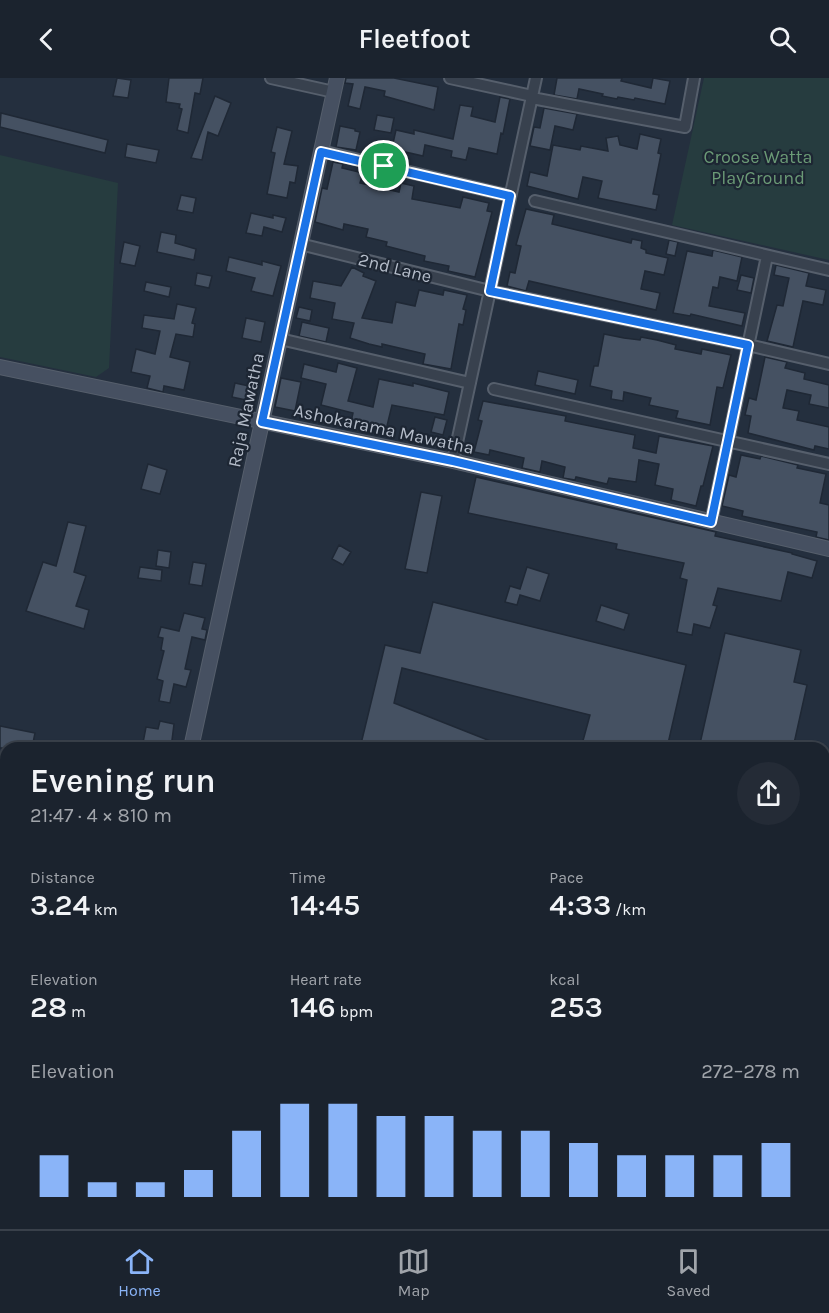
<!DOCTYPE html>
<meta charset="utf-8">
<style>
:root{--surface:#1b232e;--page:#242b36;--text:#f1f3f6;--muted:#a0a4aa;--line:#39404a;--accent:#8ab4f8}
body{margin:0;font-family:Karla,sans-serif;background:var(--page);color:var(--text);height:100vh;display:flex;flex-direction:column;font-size:22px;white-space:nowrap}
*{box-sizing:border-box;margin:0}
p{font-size:20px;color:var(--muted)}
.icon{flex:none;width:33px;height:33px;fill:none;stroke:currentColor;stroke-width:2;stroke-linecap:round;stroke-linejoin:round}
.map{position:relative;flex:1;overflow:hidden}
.sheet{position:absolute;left:0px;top:664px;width:830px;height:488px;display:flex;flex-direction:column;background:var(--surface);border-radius:18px 18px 0 0;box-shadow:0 2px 4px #0004,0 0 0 2px var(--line)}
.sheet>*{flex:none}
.pin{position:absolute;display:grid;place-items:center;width:51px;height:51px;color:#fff;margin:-26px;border:3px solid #fff;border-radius:50%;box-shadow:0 2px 6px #0007}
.round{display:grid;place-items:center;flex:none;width:63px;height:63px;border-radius:32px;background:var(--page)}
.headline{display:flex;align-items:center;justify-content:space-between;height:102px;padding:0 30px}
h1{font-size:33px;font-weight:600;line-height:45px}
.metrics{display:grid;grid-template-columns:repeat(3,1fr);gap:9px;height:102px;padding:6px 30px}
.metrics div{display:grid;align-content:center}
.metrics b{font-size:30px;font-weight:600}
.metrics small{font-size:16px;font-weight:400}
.metrics p{font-size:16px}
.chart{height:168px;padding:12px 30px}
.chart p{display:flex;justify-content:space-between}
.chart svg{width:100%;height:108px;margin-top:6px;stroke:var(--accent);stroke-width:6}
header{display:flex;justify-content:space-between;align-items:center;height:78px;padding:0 30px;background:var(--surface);font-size:27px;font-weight:600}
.dock{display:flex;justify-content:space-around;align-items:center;height:84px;border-top:2px solid var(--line);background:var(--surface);font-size:16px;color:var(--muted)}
.dock a{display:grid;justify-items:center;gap:3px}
.dock .selected{color:var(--accent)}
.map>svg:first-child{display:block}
.green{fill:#263c3f}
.building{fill:#455162;stroke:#1f2835;stroke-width:1.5}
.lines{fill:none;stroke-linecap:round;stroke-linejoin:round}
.street-casing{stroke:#565f6c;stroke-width:14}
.secondary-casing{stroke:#565f6c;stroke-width:16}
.street{stroke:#38414e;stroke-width:10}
.secondary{stroke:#465061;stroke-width:14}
.route-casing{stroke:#fff;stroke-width:12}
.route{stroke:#1a73e8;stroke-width:8}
.labels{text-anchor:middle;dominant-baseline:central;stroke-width:4.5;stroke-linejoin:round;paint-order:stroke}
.park-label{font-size:18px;fill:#6b9a76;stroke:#1d2633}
.street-label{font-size:18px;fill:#b4bcc9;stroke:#1d2633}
</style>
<header><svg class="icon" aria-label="back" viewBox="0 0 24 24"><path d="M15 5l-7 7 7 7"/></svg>Fleetfoot<svg class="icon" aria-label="search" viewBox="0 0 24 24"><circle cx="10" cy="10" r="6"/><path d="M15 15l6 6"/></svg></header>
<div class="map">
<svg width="829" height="1151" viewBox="0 0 829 1151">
<rect width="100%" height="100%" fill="#242f3e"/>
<path class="green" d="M704,0h125v182l-157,-35z
M0,77l118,28 -9,185 -13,9 -96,-20z"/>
<path class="building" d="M117,0l14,2 -3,18 -15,-2z
M169,0h34l-3,16 -5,-1 -7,40 -11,-3 5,-21 -3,-1 1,-4 -14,-2z
M346,0h48l44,9 -4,23 -50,-14 1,-5 -20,-4 -5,22 -12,-3 5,-22 -8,-1z
M557,0h65l-1,3 30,7 2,-10 17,3 -5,23 -30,-6 -1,2 -16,-3 -1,2 -15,-3 1,-2 -24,-5 -2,10 -23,-4z
M215,18l16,7 -13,33 -10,-4 -6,28 -11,-2z
M500,19l10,2 -7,35 -2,-1 -4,21 -28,-6 -3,12 -15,-3 1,-6 -27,-6 -2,11 -18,-4 -1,3 -13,-3 5,-22 18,4v-4l39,9 7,-34 13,2 -2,9 24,6z
M544,30l33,6 -4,16 -18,-4 -5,24 -20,-4 4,-19 6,1z
M1,35l107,27 -3,13 -105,-26z
M377,37l17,3 -3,15 -17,-3z
M340,48l15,3v2l5,1 -4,18 -20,-3z
M277,49l15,4 -8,33 14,2 -3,17 -5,-1 -3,16 -20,-4 8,-41 -4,-1z
M640,56l21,5 -3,14 3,1 -8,40 6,1 -3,15 -58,-12 4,-17 -19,-4 -5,22 -51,-13 3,-14 17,4 6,-31 27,5 1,-4 27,5 -2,-13 12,-2 2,9 17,4z
M127,66l32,6 -3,13 -31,-6z
M333,84l10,2 -1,4 21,5 -3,10 39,9 2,-9 13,3 -2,13 48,9 3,-11 26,6 -2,8 5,1 -17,65 -27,-6 1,-5 -25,-5 1,-5 -39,-10 1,-4 -21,-5 2,-8 -24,-5 -1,6 -28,-8 7,-34 5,1z
M181,117l15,3 -3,15 -16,-3z
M526,131l28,6 -2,9 79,19 1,-4 10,2 -1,7 5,2v3l22,5 -4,17 -19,-4 -4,18 19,4 -4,17 -127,-29 -3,10 -19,-5 3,-14 5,1 6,-27 -5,-1z
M251,135l22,5v-3l13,3 -4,14 -18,-5 -2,9 -16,-3z
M161,154l15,3 -1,8 21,6 -2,11 -37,-8z
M669,162l9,2 -3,14 -9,-2z
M124,164l16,4 -5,20 -15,-3z
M713,172l29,7 -5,24 -17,-4 -2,11 -5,-1 -4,19 36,7 -3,13 -51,-12 -1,2 -17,-3 14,-62 25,5z
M229,179l33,8v-4l19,5 -8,30 -22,-5 4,-13 -29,-7z
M776,187l33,8 -3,13 20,4 -3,15 -20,-4 -10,46 -26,-6 10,-36 6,1 6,-28 -15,-3z
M352,189l12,6 -1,3 13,5 -14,37 30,5 4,-21 19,4 4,-16 24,5 1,-5 23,5 -4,14 3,1 -3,15 -4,-1 -8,45 -28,-5 2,-10 -43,-10v3l-13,-3 -19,-6 4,-15 -22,-4 3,-16 -25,-5 3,-17 28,5z
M197,195l15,3 -3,12 -14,-3z
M741,197l13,3 -3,15 -14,-3z
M146,204l25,5 -2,10 -25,-6z
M177,226l19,4 -4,15 3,1 -2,13 -17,-3 -6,23 20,5 -6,28 -20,-4 -1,6 -16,-4 3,-12 -19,-4 5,-23 19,5 5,-23 -18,-3 2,-13 30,4z
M299,229l13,3 -2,11 -14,-3z
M246,240l19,4 -4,20 -19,-4z
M302,244l27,6 -3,14 -27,-6z
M604,256l20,4 16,2 1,-3 16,3 19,5 -1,4 26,5 1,-5 29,6 -8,33 -6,-1 -7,38 -34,-7 2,-7 -29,-6 2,-7 -27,-6 -1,9 -12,-2 1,-8 -22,-5 4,-20h4z
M765,279l22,5 -2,6 20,5 -1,6 25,6v23l-20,-4 2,-9 -24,-5 -4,18 16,3 -2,9 32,7v22l-14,-3 -1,4 -66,-17 3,-17 -6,-1 4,-17 7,2z
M338,285l19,5 -9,33 25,6 6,-28 34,7v-3l36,9 -5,23 -52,-10 -6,25 -35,-8 2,-9 -32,-8 5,-21 -25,-6 3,-14 32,8z
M538,293l40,9 -3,14 -40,-9z
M281,300l20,4 -6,29 -20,-4z
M235,305l14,3 -3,14 -14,-3z
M483,323l83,15 -1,5 70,14 -2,13 23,5 3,-17 54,10 -10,40h-2l-5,20 -25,-6 2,-11 -18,-4 4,-21 -20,-4 -3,22 -27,-4 -2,6 -31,-7 -1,3 -12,-2 2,-11 -23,-6 -2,11 -18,-4 2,-10 -34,-8 -1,5 -15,-3 8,-31 -4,-1z
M435,339l12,3 -4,15 -12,-3z
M741,377l19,4 1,-3 37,9 -1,3 29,6 -6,29 9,2v35l-13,-3 1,-5 -75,-16 1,-5 -21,-5 7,-31 7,2z
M148,386l19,6 -7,24 -19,-5z
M476,399l240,55 -1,4 77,17v1l25,7 -5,17 -24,-6 -7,29 -63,-13 -5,17 4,1 -7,22 -16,-4 -2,11 -15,-3 10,-52 -7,-2 4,-15 -68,-14 1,-5 -149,-31z
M421,414l21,4 -15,77 -22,-4z
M68,444l18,4 -12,46 12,4 -10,30 13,4 -5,19 -58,-18 17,-49 13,4z
M339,467l12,7 -8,13 -11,-6z
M158,472l13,2 -2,16 -13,-2z
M193,484l13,2 -4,22 -13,-2z
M140,489l22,3 -1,11 -23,-3z
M527,489l22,7 -9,27 -20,-6 -3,10 -12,-3 5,-16 10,3z
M433,524l253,63 -19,83h-86l9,-33 -188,-47 -8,35 114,45h-148l25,-103 35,8z
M601,527l28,9 -5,16 -28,-9z
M184,535l21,5 -3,11 5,1 -2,10 -13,-3 -7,32 6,1 -5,17 -12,-3 -4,19 -11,-2 4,-20 -6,-2 7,-28 -3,-1 2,-12 -5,-1 3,-10 18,4z
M725,555l76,17 -7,32 13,3 -14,63h-94z
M160,643l14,3 -3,24h-29l4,-21 12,2z
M0,648l35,7 -3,15h-32z"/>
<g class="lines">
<g class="street-casing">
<path id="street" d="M271,0l63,14
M450,0l82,18
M532,20l153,29 9,-49
M321,73l189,45
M535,123l294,69
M300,166l190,47 258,54 81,19
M280,261l190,44
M494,311l335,75
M453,383l83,-383
M711,444l56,-266
M0,698l6,2
M0,886l6,2
M824,935l5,-2
M0,1026l6,1
M0,1090l6,1
M466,1146l4,5
M222,1151l1,-5
M353,1151l1,-5
M647,1151l2,-5"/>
</g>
<g class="secondary-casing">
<path id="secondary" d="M0,289l453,94 376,88
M191,670l146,-670
M86,1151l1,-5"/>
</g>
<use href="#street" class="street"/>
<use href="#secondary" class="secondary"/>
</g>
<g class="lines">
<g class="route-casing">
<path id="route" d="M321,74l189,44 -20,95 258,54 -37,177 -258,-61 -191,-39z"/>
</g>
<use href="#route" class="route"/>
</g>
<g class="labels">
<g class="park-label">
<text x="758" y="79">Croose Watta<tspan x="758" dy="21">PlayGround</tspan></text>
</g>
<g class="street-label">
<text transform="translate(395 190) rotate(14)">2nd Lane</text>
<text transform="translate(246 332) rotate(-78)">Raja Mawatha</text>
<text transform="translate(384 351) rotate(12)">Ashokarama Mawatha</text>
</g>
</g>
</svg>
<div class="pin" style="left:384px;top:88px;background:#1e9e55"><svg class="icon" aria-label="arrive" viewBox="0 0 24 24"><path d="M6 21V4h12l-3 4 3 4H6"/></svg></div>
<section class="sheet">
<div class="headline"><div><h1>Evening run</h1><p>21:47 · 4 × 810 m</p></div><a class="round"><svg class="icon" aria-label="share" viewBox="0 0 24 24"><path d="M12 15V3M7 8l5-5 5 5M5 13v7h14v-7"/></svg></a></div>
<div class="metrics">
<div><p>Distance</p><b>3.24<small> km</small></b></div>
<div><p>Time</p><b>14:45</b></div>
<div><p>Pace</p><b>4:33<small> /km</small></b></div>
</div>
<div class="metrics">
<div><p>Elevation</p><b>28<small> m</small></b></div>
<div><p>Heart rate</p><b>146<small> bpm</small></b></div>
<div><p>kcal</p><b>253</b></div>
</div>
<div class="chart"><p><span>Elevation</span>272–278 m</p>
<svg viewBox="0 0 160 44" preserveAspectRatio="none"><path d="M5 44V27M15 44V38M25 44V38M35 44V33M45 44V17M55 44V6M65 44V6M75 44V11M85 44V11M95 44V17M105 44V17M115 44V22M125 44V27M135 44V27M145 44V27M155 44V22"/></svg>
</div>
</section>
</div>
<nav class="dock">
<a class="selected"><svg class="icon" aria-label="home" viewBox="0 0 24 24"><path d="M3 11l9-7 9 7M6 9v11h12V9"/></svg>Home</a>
<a><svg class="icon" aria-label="map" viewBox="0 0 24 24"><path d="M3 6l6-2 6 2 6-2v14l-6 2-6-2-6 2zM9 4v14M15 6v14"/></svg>Map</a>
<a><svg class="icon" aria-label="saved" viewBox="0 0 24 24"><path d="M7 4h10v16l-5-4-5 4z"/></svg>Saved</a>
</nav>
